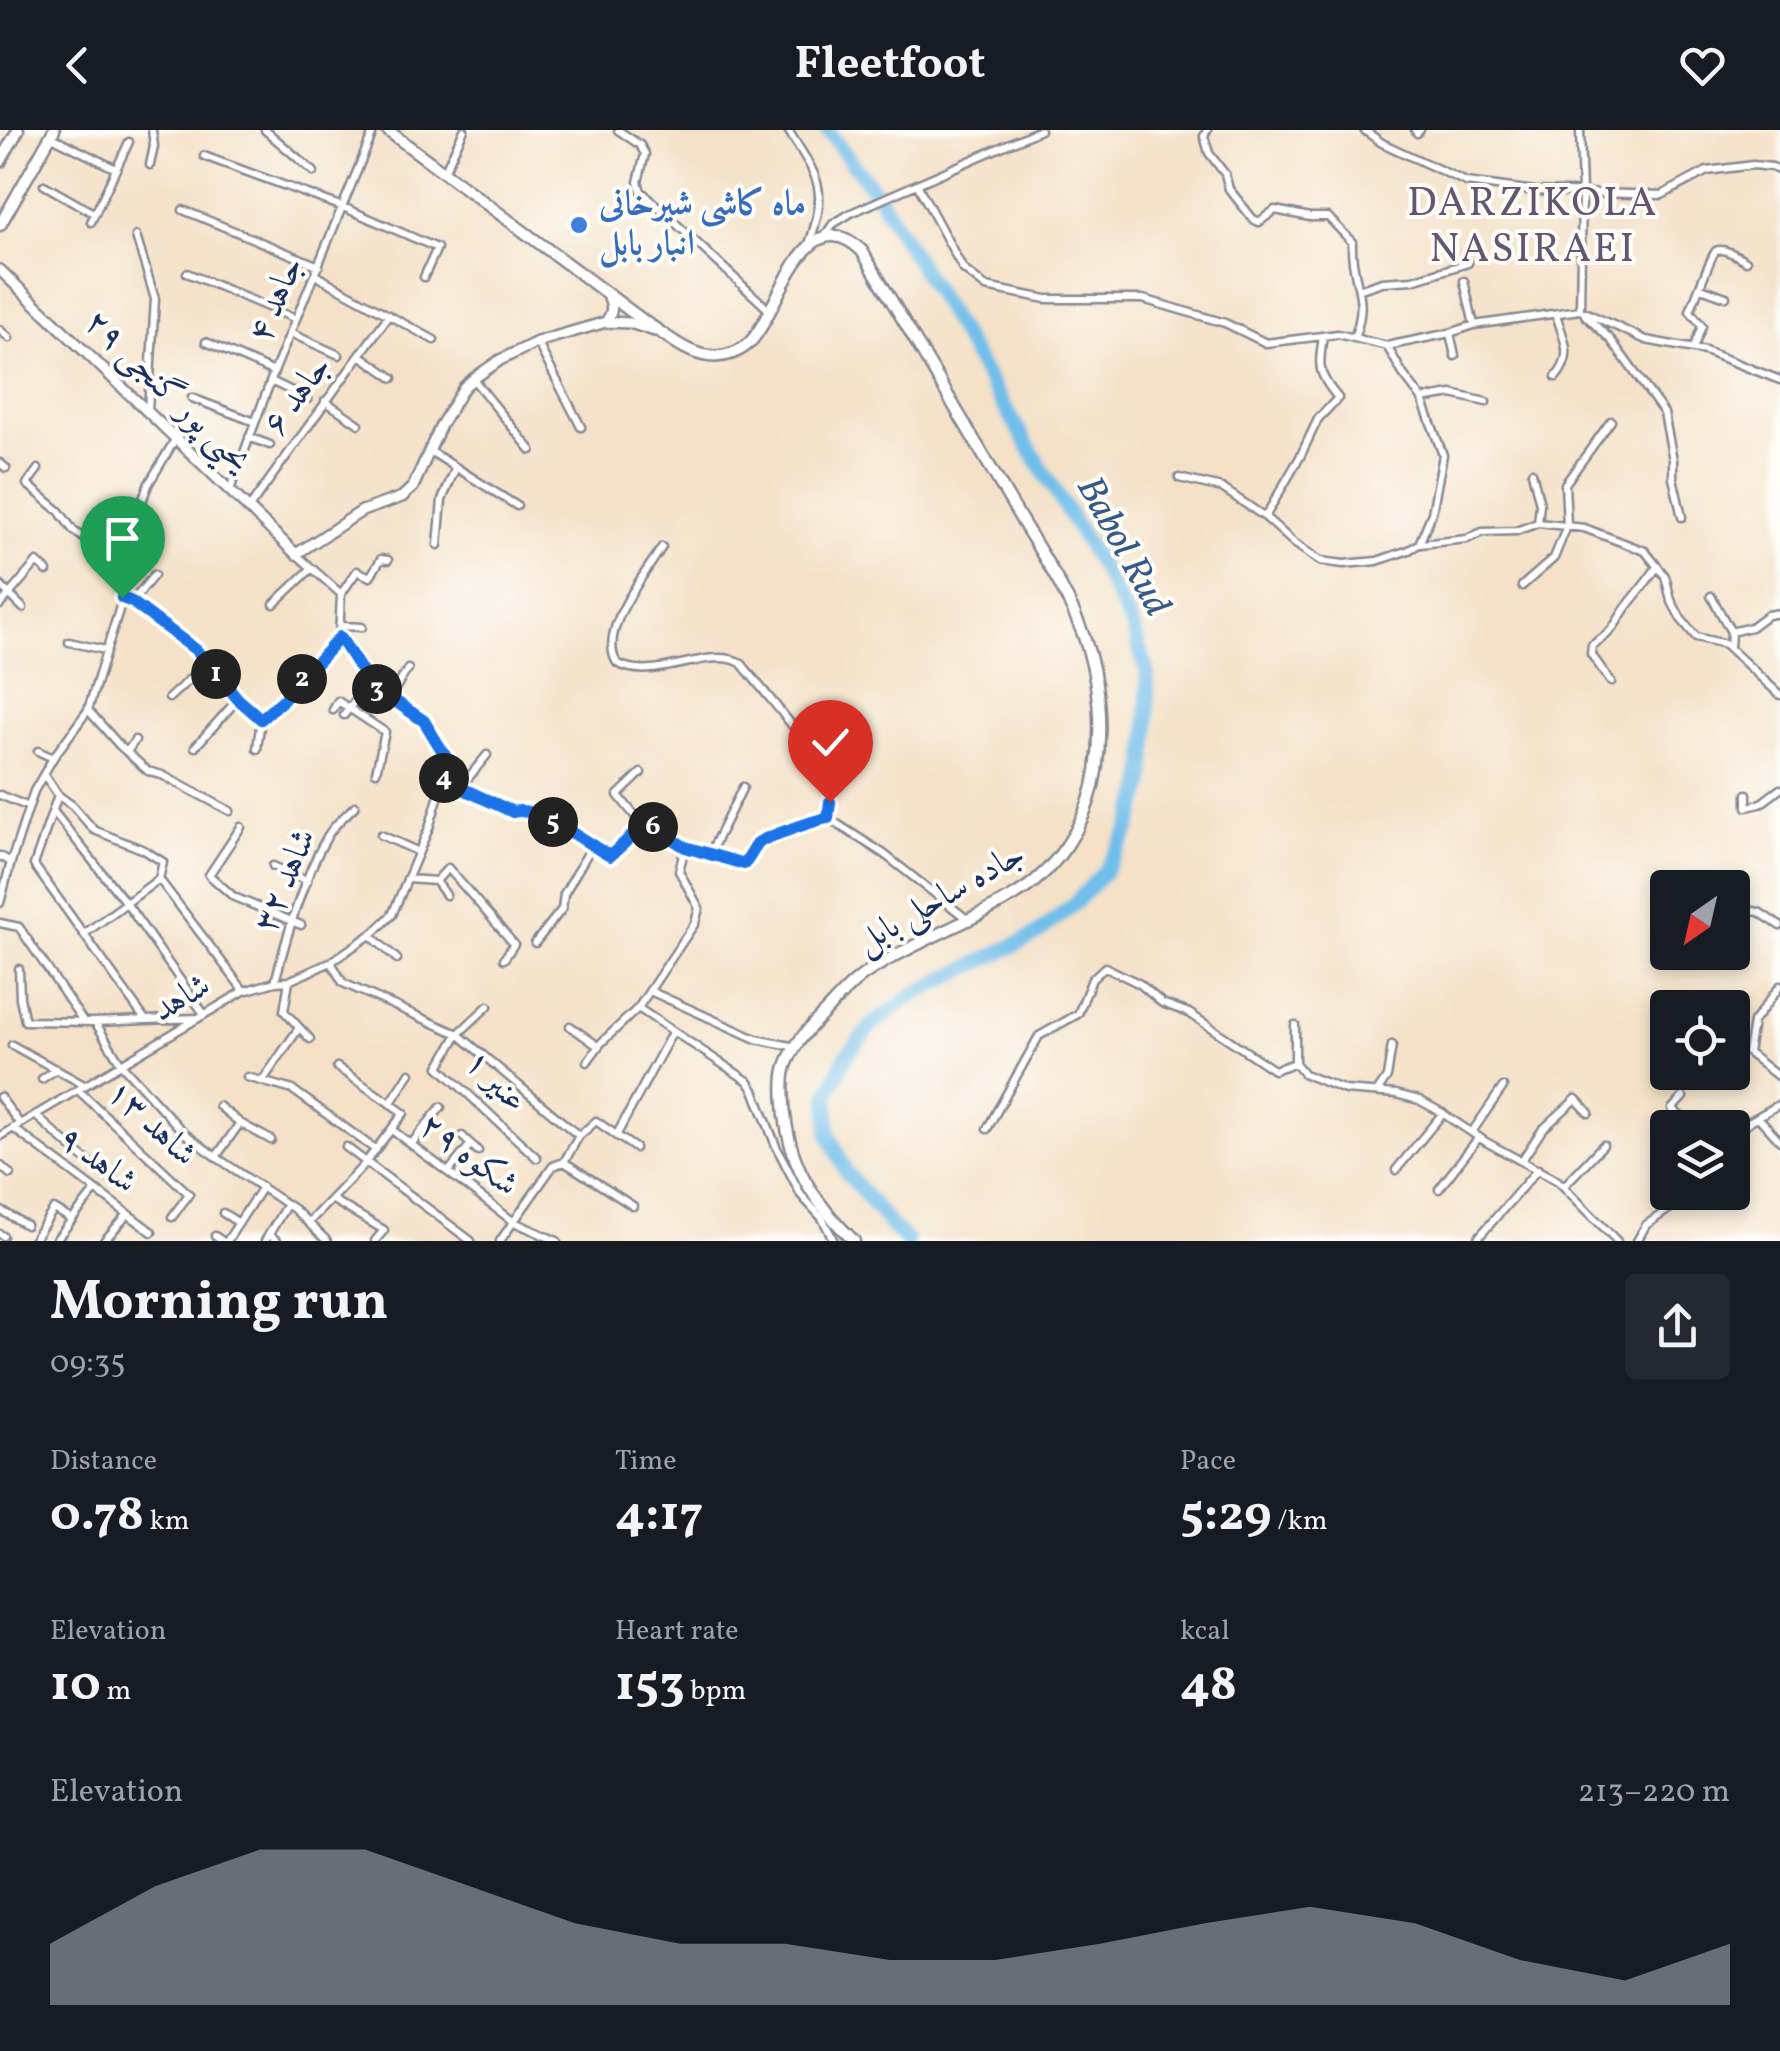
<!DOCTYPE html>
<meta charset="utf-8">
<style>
:root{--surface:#171b24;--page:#242831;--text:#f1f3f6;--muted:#9ea1a6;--accent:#8c9099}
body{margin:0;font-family:Vollkorn,Amiri,serif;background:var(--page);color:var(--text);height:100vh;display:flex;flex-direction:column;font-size:38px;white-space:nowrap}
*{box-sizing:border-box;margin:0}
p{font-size:32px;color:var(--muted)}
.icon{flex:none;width:55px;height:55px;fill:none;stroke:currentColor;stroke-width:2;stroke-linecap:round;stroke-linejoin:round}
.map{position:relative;height:1111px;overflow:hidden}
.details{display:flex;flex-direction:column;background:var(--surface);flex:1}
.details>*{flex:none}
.needle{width:65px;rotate:214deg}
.controls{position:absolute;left:1650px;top:740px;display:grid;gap:20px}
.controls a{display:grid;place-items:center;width:100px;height:100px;border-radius:10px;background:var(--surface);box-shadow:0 5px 15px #0003;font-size:50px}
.pin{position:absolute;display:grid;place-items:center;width:85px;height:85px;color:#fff;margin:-102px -42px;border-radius:50% 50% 50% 0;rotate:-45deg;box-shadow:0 0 10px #0007}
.pin .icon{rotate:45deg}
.km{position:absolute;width:50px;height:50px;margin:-25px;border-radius:50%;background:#222;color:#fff;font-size:28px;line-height:50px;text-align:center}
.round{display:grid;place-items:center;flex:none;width:105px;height:105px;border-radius:10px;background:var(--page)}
.head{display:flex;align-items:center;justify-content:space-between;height:170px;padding:0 50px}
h1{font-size:55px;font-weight:700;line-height:75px}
.figures{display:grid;grid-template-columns:repeat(3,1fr);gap:15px;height:170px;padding:10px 50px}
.figures div{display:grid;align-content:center}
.figures b{font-size:50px;font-weight:700}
.figures small{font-size:28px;font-weight:400}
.figures p{font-size:28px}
.chart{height:280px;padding:20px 50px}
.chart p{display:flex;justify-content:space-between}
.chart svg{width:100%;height:180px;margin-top:10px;fill:var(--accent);opacity:.7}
header{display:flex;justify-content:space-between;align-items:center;height:130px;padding:0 50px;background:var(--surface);font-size:45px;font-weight:700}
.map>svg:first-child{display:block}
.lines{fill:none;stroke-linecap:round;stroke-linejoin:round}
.river{stroke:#70beea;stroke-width:15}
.street-casing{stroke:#888892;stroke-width:11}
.secondary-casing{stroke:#888892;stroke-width:14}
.primary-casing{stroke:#888892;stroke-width:15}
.street{stroke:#fff;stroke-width:6}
.secondary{stroke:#fff;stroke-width:9}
.primary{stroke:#fff;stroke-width:10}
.route-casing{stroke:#fff;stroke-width:20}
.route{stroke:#1a73e8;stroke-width:12}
.shop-dot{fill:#3f7fe0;stroke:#fdfcf7;stroke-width:4}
.labels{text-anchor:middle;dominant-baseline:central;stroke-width:8;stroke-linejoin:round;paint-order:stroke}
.shop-label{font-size:35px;font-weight:bold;fill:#366cbe;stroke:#fdfcf7;text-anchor:start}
.street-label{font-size:35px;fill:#1b2f5e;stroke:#fdfcf7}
.water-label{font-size:38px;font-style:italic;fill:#355a88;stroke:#fdfcf7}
.quarter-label{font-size:40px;letter-spacing:2.5px;fill:#655570;stroke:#fdfcf7}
</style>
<header><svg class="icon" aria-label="back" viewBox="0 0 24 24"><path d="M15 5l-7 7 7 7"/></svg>Fleetfoot<svg class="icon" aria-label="heart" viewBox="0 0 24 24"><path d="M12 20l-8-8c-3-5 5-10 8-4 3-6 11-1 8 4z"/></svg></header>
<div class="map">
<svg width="1780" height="1111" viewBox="0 0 1780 1111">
<rect width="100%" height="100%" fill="#fdfcf7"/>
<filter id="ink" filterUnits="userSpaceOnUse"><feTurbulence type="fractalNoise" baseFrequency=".01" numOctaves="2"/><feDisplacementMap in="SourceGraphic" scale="20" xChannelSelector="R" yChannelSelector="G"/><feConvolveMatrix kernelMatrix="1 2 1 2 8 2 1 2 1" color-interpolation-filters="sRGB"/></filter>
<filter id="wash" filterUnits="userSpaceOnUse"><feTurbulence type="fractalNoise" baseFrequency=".0048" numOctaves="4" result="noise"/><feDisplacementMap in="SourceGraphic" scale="40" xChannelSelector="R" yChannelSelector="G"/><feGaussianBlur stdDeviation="2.25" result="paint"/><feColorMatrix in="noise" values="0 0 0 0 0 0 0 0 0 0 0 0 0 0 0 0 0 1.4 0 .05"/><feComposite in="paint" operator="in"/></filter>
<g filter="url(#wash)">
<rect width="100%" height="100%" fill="#f4e1c7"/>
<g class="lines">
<path class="river" d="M827,0l51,66 224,373 30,56 15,47 1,61 -4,52 -15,45 -25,42 -30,32 -37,30 -124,61 -40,29 -27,32 -18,38 1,41 17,37 47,56 14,13"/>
</g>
</g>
<g filter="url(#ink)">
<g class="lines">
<g class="street-casing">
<path id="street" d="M265,0l49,42
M618,0l22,15 5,9 -7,28 3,9 128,119
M788,0c30,48 41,57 21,114
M1207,0l-3,6 5,17 16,21 4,15 24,30 6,3 16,-12 35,7h18l24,25c-2,41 19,52 2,96
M1364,0l18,13 84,39 69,9 127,4 45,-24 46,-6 19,2 8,4
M1415,0l2,3 3,-3
M1580,0l2,63 -2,117
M50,6l66,33
M204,26l139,51 94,41 -13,29
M150,35l4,-19 -2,-16
M444,42l20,-42
M917,54l46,85 23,18 60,12h97l82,24 41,20 72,-9 49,12 63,-13 24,-8 106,-15 66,30 59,11 75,29
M44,55l51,29
M183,80l136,56
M91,92l38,-80
M136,106l19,63 -7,111
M824,107l9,-13 18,-11 189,-83
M187,143l109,46
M315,145l119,65
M1464,151l10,44
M1701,158l25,9
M1361,159l21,-7 31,-2 55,-17
M1556,184c7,25 19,40 0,63
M1585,185l26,25 53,73 9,47v18l9,39
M0,200l9,8
M290,203l49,22
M1450,203l5,23
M206,212l68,30
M537,212l44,85
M1693,219l9,-23 -12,-15c4,-9 22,-58 26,-60 8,-4 23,6 30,10
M360,225l33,23
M473,249l58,71
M271,251l37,18
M192,268l63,24
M1422,269l30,-5 34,8
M325,271l34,23
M249,307l21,8
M430,321l87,55
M0,333l6,5
M38,339l-11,15 32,27 14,19 14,11 33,10
M1532,342l8,32 -2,19
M1179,348l43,10 43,29 29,26 26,18 24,3 33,-3 32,-11 10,-6 13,-31 11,-58 -21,-56 -19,-25 -16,-28
M230,360l44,-118 100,-242
M249,378l140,-193
M1265,387l35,-60 18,-38 20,-21c-20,-24 -20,-30 -15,-61
M129,393l26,16
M1420,414l47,-5 15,-7 34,-1 22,-8 46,5 61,23 20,25 6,24 10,19 15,18 29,7 55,51
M438,415l4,-45 14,-33
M662,417c-17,28 -65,84 -45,116 36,21 91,-18 124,0l82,100 6,24 -1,31 56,36 83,65
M296,424l45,40
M0,455l23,23
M1522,456l32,-28 13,-32 -2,-42 46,-63
M341,464l16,-23 13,6 11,-18 7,1
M1711,466l20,36
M123,467l9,5 64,48 42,49 23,20
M132,472l22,-27
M274,474l38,-36
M0,475l37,-43 10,9
M341,496l21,1
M69,512l36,8
M1730,517l1,-15 20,-5 16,-12 13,-2
M1611,552l-20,-28 1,-9c27,-16 22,-24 39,-44 9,-11 18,-22 26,-34
M169,568l37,-34
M389,568l19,-29
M88,580l32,36 28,25 14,4 68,36
M333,580l5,-9 47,31 -9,40
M344,585l25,-32
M261,589l22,-19 56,-63 2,-43
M195,617l43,-48
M257,619l4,-30
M38,621l15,7
M127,622l8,-12
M641,643l-23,22 25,31
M44,644l14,21 15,11 21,24 50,20 19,12 -4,17 -75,55
M444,649l69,33c25,-8 74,32 97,44l33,-30 10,1 32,20 59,16c7,-6 8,-13 14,-20 5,-5 60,-24 70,-25
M461,657l26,-32
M1747,664v13l13,-3 20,-15
M0,665l29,12
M58,665l-24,70 110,153
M53,681l73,92 78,111
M241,697l-32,48 25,22 67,28
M381,705l38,17
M709,725l34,-68
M0,726l11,6
M273,736l34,15
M159,749l85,112
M407,749l29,2 12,-13 66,76 -10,15
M436,751l10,14
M0,773l11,-41 23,-71 19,-33 35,-48 35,-113 -3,-46 3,-16 15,-22 10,-28 28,-47
M1732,778l27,4 21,14
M0,793l19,4 64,94
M370,805l27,24
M535,813l27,-34 2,-15 28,-48
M331,832l12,21 115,51 121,102
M19,839l1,29 5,23 70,1 103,-4
M289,851l-5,30 26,28
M275,852c13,-50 27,-102 53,-147 7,-11 18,-20 27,-29
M1780,856l-27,36 -5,31 32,25
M650,861l106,48 40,8
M488,876l-30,28 -19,33 98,91
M638,878l110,73 6,9 22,56 25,49 21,23 12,23
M95,892l26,42 63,69 32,24 78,52 33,32
M570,896l28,20
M12,915l72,40
M587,932l14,-19 37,-35 57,-85 4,-15 -20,-37 6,-24
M1295,933v-38
M247,947l46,13 83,60
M42,949l14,-10
M263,950l36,-52
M78,960l111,104 -17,23
M1377,962l10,-15 5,-32
M0,967l20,27
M1683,967l-11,12 22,19
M390,974l20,-31
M219,976l21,17 31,17
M35,985l40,36 39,30
M1758,987l22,24
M13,998l139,104
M987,999l52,-93 39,-22 14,-35 13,-12 35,17 22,19 27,10 85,57 21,-7 9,11 41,16 51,4 23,6 20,11 47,31 72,39 59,60
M392,1000l122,92 43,19
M1472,1002l31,-45
M0,1006l244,-145 31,-9 14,-1 42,-19 42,-29 19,-18 37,-87 20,-66 -25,-41 -50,-34 -35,-50
M462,1006l16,15
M616,1006l57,-105
M1732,1006l18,-15 30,-17
M412,1013l29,-36
M346,1017l125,94
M1662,1018l6,3
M216,1027l24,-34
M1522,1030l20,-30 34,-31 13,14
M564,1032l69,44
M0,1035l10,9
M1396,1040l47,-57
M449,1041l22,-27
M1564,1056l39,-41
M1439,1059l40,-52
M331,1069l53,31 -9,11
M0,1080l26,15
M223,1083l16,10
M309,1092l53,-55 42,-54 -67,-46
M0,1104l3,2
M269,1104l8,7
M215,1106l7,5
M1478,1108l60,-69
M33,1111l21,-32 17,10
M55,1111l40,-50
M104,1111l23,-26
M227,1111l35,-54
M265,1111l22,-37
M500,1111l53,-75 11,-4 15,-26 17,-15 39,27
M1637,1111l9,-16 23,-16 16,-17"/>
</g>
<g class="secondary-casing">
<path id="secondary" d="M0,140l296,284 66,-43 40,-14 11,-10 28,-62 23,-38 9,-8 27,-19 37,-18 69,-20
M608,165c5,11 5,17 -2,27l24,1 25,8"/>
</g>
<g class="primary-casing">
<path id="primary" d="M387,0l261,194c18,11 39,30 61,32 16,2 32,-4 42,-15 28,-29 52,-146 111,-90 50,84 101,169 150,253 25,43 55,86 72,133 15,42 19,90 12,134 -6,42 -29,83 -61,110 -15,13 -34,22 -51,31 -38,19 -79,36 -115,59 -17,11 -30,26 -44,41 -16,16 -32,33 -39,54 -4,12 -3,26 -2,38 4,60 28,96 70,137
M0,32l18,-32
M0,95l54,-95"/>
</g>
<use href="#street" class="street"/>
<use href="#secondary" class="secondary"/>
<use href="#primary" class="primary"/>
</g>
</g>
<g class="lines" filter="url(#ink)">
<g class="route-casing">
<path id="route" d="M122,468l10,4 64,48 42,49 23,20 22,-19 57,-63 29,46 55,38 25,41 -5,18 69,32c25,-8 74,32 97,44l33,-30 10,1 32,20 59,17c7,-7 8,-13 14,-21 5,-5 61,-24 70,-25l2,-16"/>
</g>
<use href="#route" class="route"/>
</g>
<circle class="shop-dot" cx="579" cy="95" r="10"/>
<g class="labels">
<g class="shop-label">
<text x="599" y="75">ماه کاشی شیرخانی<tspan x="599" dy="40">انبار بابل</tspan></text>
</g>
<g class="street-label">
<text transform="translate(277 170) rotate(-67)">جاهد ۴</text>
<text transform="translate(167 262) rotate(44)">یحیی پور گنجی ۲۹</text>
<text transform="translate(298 266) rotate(-54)">جاهد ۶</text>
<text transform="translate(286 751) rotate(-67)">شاهد ۳۲</text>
<text transform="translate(941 769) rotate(-30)">جاده ساحلی بابل</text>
<text transform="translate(182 869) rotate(-31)">شاهد</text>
<text transform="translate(495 952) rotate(46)">عنیر ۱</text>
<text transform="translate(151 994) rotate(43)">شاهد ۱۳</text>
<text transform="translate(468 1026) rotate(37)">شکوه ۲۹</text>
<text transform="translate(97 1031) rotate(37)">شاهد ۹</text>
</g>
<g class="water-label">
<text transform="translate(1122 417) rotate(61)">Babol Rud</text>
</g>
<g class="quarter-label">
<text x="1533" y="75">DARZIKOLA<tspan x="1533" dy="46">NASIRAEI</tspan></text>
</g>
</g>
</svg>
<div class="controls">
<a><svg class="needle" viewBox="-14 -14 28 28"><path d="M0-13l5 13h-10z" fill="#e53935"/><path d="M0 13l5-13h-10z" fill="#9ea1a6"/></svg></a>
<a><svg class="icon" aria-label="locate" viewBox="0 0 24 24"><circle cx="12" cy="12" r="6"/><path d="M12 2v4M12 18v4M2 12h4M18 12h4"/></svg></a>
<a><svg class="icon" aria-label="layers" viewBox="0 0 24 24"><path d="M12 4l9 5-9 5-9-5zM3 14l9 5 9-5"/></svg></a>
</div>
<div class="pin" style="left:122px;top:468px;background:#1e9e55"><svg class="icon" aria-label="arrive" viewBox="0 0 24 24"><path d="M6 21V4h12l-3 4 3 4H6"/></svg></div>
<div class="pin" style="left:830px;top:672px;background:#d93025"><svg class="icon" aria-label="check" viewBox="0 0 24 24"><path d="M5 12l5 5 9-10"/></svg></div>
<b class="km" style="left:216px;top:544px">1</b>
<b class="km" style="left:302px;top:549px">2</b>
<b class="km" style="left:377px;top:559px">3</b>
<b class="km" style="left:444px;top:648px">4</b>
<b class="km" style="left:553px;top:692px">5</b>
<b class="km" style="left:653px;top:697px">6</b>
</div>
<section class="details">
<div class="head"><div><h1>Morning run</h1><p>09:35</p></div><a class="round"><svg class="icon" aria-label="share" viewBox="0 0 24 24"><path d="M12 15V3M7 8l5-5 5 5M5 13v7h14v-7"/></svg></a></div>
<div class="figures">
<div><p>Distance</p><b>0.78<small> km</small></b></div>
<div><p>Time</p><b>4:17</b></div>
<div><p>Pace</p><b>5:29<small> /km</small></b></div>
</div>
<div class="figures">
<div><p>Elevation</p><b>10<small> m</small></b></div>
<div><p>Heart rate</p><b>153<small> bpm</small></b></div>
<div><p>kcal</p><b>48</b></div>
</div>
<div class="chart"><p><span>Elevation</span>213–220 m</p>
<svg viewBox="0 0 160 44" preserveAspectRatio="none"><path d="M0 44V29L10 15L20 6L30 6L40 15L50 24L60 29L70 29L80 33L90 33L100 29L110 24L120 20L130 24L140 33L150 38L160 29V44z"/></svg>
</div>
</section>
